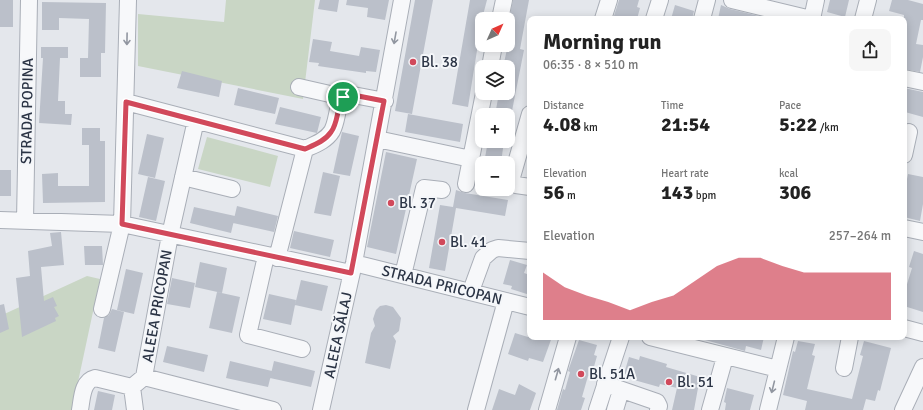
<!DOCTYPE html>
<meta charset="utf-8">
<style>
:root{--surface:#fff;--page:#f6f6f6;--text:#222;--muted:#767676;--accent:#d1495b}
body{margin:0;font-family:Signika,sans-serif;background:var(--page);color:var(--text);height:100vh;display:flex;flex-direction:column;font-size:15px;white-space:nowrap}
*{box-sizing:border-box;margin:0}
p{font-size:13px;color:var(--muted)}
.icon{flex:none;width:22px;height:22px;fill:none;stroke:currentColor;stroke-width:2;stroke-linecap:round;stroke-linejoin:round}
.map{position:relative;flex:1;overflow:hidden}
.drawer{position:absolute;left:527px;top:16px;width:380px;height:324px;display:flex;flex-direction:column;background:var(--surface);border-radius:8px;box-shadow:0 2px 10px #0003}
.drawer>*{flex:none}
.needle{width:26px;rotate:45deg}
.tools{position:absolute;left:475px;top:12px;display:grid;gap:8px}
.tools a{display:grid;place-items:center;width:40px;height:40px;border-radius:8px;background:var(--surface);box-shadow:0 2px 10px #0003;font-size:20px}
.pin{position:absolute;display:grid;place-items:center;width:34px;height:34px;color:#fff;margin:-17px;border:2px solid #fff;border-radius:50%;box-shadow:0 1px 4px #0007}
.round{display:grid;place-items:center;flex:none;width:42px;height:42px;border-radius:8px;background:var(--page)}
.overview{display:flex;align-items:center;justify-content:space-between;height:68px;padding:0 16px}
h1{font-size:22px;font-weight:700;line-height:30px}
.figures{display:grid;grid-template-columns:repeat(3,1fr);gap:6px;height:68px;padding:4px 16px}
.figures div{display:grid;align-content:center}
.figures b{font-size:20px;font-weight:700}
.figures small{font-size:11px;font-weight:400}
.figures p{font-size:11px}
.chart{height:112px;padding:8px 16px}
.chart p{display:flex;justify-content:space-between}
.chart svg{width:100%;height:72px;margin-top:4px;fill:var(--accent);opacity:.7}
.map>svg:first-child{display:block}
.green{fill:#c9d6c5}
.building{fill:#bbc0ca}
.lines{fill:none;stroke-linecap:round;stroke-linejoin:round}
.minor-casing{stroke:#a9aeb7;stroke-width:18}
.minor{stroke:#f7f8fa;stroke-width:16}
.oneway{stroke:#9196a0}
.route-casing{stroke:#fff;stroke-width:8}
.route{stroke:#d1495b;stroke-width:5}
.poi-dot{fill:#d1495b;stroke:#f4f6f9;stroke-width:1.5}
.labels{text-anchor:middle;dominant-baseline:central;stroke-width:4;stroke-linejoin:round;paint-order:stroke}
.poi-label{font-size:15px;fill:#2b3445;stroke:#f4f6f9;text-anchor:start}
.street-label{font-size:15px;fill:#2b3445;stroke:#f4f6f9}
</style>
<div class="map">
<svg width="923" height="410" viewBox="0 0 923 410">
<rect width="100%" height="100%" fill="#e4e7ec"/>
<path class="green" d="M226,0h89l-12,99 -165,-33v-52l86,8z
M207,137l71,19 -8,31 -72,-18z
M87,276l13,3 -28,131h-72v-94z"/>
<path class="building" d="M0,0h13v27h-13z
M320,0h19l-2,12 -19,-3z
M347,0h42l-4,20 -18,-3 1,-9 -22,-3z
M415,0h18l-21,114 -17,-3z
M470,0h17l-5,19 -14,88 -16,-3z
M513,0h16l-9,49 4,1 -13,66 -16,-1 4,-22h9v-26h-5l5,-22v-21z
M619,0h20l-2,7 3,1 -3,11h-24z
M830,0h19l-4,17 -18,-5z
M892,0h16l15,4v16h-2l-5,24 7,1v12l-3,15 -16,-3v-54l-15,-4z
M42,2l64,1 -1,50h-4v24h-21v-19h8l1,-39 -30,-1v12h-17z
M675,5l19,6 -2,8h-21z
M721,5l9,4 33,8v2h-45z
M313,39l19,3 -2,9 29,5 2,-9 19,3 -4,22 -10,-1v2l-48,-7 1,-3 -10,-1z
M41,47h27v11h-8l-2,43h7v13h7l-1,11 -32,-2 4,-65h-2z
M182,71l40,10 -3,16 -42,-9z
M238,88l41,10 -4,16 -41,-9z
M904,88l19,4v25l-18,-5z
M280,107l41,10 -4,16 -42,-9z
M408,114l55,10 -3,18 -55,-10z
M82,128h18v13h5v61l-62,1 -1,-29 16,-1v13h31v-41h-7z
M342,132l17,4 -9,40 -17,-3z
M147,134l17,4 -9,40 -17,-4z
M488,141h16l-3,22h-17z
M386,152l31,7 -21,95 -29,-7z
M0,170h11v26h-11z
M323,172l17,4 -9,40 -17,-3z
M908,174l15,3v27l-3,17 -16,-4v-23z
M148,177l17,4 -9,40 -17,-4z
M456,190l9,3 43,7 -3,16 -49,-8 -11,63 -16,-3 11,-63 13,2z
M237,206l41,10 -4,16 -41,-9z
M194,207l41,9 -4,17 -41,-10z
M294,231l40,9 -4,17 -40,-9z
M61,232l3,33 -23,2 3,34 9,-4 4,9 -3,1 5,9 -4,2 1,3 -34,16 -6,-59 14,-2 -2,-25 24,-5 -2,-13z
M84,246h18l1,19h-18z
M914,251l9,3v58l-19,-6v-12l8,-26 -3,-1z
M510,260l17,5 -3,8 6,2v20l-19,-6 1,-3 -9,-2z
M200,262l27,6 -5,25 -27,-6z
M126,269l17,4 -9,41 -17,-4z
M172,278l23,5 -5,25 -23,-4z
M301,280l27,6 -6,25 -27,-6z
M217,292l23,5 -8,36 -23,-5z
M269,294l27,6 -5,25 -28,-6z
M4,304l5,25 -9,4v-28z
M386,305l7,2 8,11 -2,13 -6,5 3,5 -6,28 -25,-6 6,-30 4,-7 -2,-7 3,-9 4,-4z
M112,309l12,3 -9,40 -17,-4 6,-30 5,-3z
M515,333l13,4h24l-9,25 -14,-4 -1,3 -20,-7z
M706,337h58l-3,13 -15,-4 -1,5 -40,-11z
M579,340l18,5 -3,10 3,1 -6,21 -3,-1 -6,21 3,1 -4,12h-24l6,-21 2,1 5,-18 -2,-1z
M798,341l17,3 -3,11 3,1 -8,33 45,10 11,-43 -3,-1 4,-14 27,7 -11,43 -2,-1 -3,11 -9,-2 -3,11h-58l2,-9 -24,-6 10,-44 2,1z
M167,346l41,9 -4,17 -41,-10z
M640,356l27,8 -1,3 34,10 -6,33h-22l5,-22 -17,-4 -1,3 -25,-7 1,-3 -11,-3 5,-17 10,3z
M230,361l42,10 -4,16 -42,-9z
M274,361l41,10 -4,16 -41,-9z
M519,384l17,9 -6,17h-38l7,-21 16,6z
M727,388l27,7 -4,15h-25l1,-7 -2,-1z
M98,391l17,4 -3,15h-18z"/>
<g class="lines">
<g class="minor-casing">
<path id="minor" d="M732,0l79,19
M500,19l4,-19
M603,19l6,-19
M654,19l6,-19
M702,19l5,-19
M812,19l4,-19
M863,19l5,-19
M490,67l4,-22
M904,78l19,4
M299,87l44,10
M126,102l179,47c9,-4 21,-8 27,-18 7,-13 3,-28 16,-37l37,7
M530,114l-18,63 1,5 3,3 14,2
M377,139l94,20
M904,155l5,-23
M183,177l49,12
M466,184l18,-91
M0,220l122,4 229,49
M25,221l4,-221
M904,228l19,4
M266,256l-18,79 54,14
M277,258l28,-109
M354,263l176,44
M403,275l21,-87 18,2
M471,291l12,-33 9,-8 6,-2 32,3
M102,309l20,-85 6,-224
M904,328l19,5
M650,337l128,32
M844,368l6,-31
M144,377l129,33
M605,384l52,18 2,4 -1,4
M80,410c2,-11 2,-29 15,-32l37,9
M135,410l-3,-23 12,-10 26,-142 26,-115
M321,410l33,-147 48,-263
M476,410l30,-109
M547,410l21,-73
M597,410l24,-73
M615,410l6,-20
M710,410l15,-53
M768,410l18,-73
M903,410l20,-43"/>
</g>
<use href="#minor" class="minor"/>
</g>
<defs><path id="oneway-shaft" d="M-6 0H5M1.5-3L5.5 0L1.5 3" fill="none" stroke-width="1.6" stroke-linecap="round" stroke-linejoin="round"/></defs>
<g class="oneway">
<use href="#oneway-shaft" transform="translate(395 38) rotate(100)"/>
<use href="#oneway-shaft" transform="translate(127 39) rotate(91)"/>
<use href="#oneway-shaft" transform="translate(557 374) rotate(-74)"/>
<use href="#oneway-shaft" transform="translate(773 387) rotate(104)"/>
</g>
<g class="lines">
<g class="route-casing">
<path id="route" d="M348,94l36,7 -33,172 -229,-49 4,-122 179,47c9,-4 20,-8 26,-17 9,-12 4,-29 17,-38z"/>
</g>
<use href="#route" class="route"/>
</g>
<g class="poi-dot">
<circle cx="413" cy="62" r="4"/>
<circle cx="391" cy="203" r="4"/>
<circle cx="442" cy="242" r="4"/>
<circle cx="581" cy="374" r="4"/>
<circle cx="669" cy="382" r="4"/>
</g>
<g class="labels">
<g class="poi-label">
<text x="421" y="62">Bl. 38</text>
<text x="399" y="203">Bl. 37</text>
<text x="450" y="242">Bl. 41</text>
<text x="589" y="374">Bl. 51A</text>
<text x="677" y="382">Bl. 51</text>
</g>
<g class="street-label">
<text transform="translate(27 111) rotate(-89)">STRADA POPINA</text>
<text transform="translate(442 285) rotate(14)">STRADA PRICOPAN</text>
<text transform="translate(157 306) rotate(-80)">ALEEA PRICOPAN</text>
<text transform="translate(338 335) rotate(-78)">ALEEA SĂLAJ</text>
</g>
</g>
</svg>
<div class="tools">
<a><svg class="needle" viewBox="-14 -14 28 28"><path d="M0-13l5 13h-10z" fill="#e53935"/><path d="M0 13l5-13h-10z" fill="#767676"/></svg></a>
<a><svg class="icon" aria-label="layers" viewBox="0 0 24 24"><path d="M12 4l9 5-9 5-9-5zM3 14l9 5 9-5"/></svg></a>
<a>+</a>
<a>−</a>
</div>
<div class="pin" style="left:343px;top:97px;background:#1e9e55"><svg class="icon" aria-label="arrive" viewBox="0 0 24 24"><path d="M6 21V4h12l-3 4 3 4H6"/></svg></div>
<section class="drawer">
<div class="overview"><div><h1>Morning run</h1><p>06:35 · 8 × 510 m</p></div><a class="round"><svg class="icon" aria-label="share" viewBox="0 0 24 24"><path d="M12 15V3M7 8l5-5 5 5M5 13v7h14v-7"/></svg></a></div>
<div class="figures">
<div><p>Distance</p><b>4.08<small> km</small></b></div>
<div><p>Time</p><b>21:54</b></div>
<div><p>Pace</p><b>5:22<small> /km</small></b></div>
</div>
<div class="figures">
<div><p>Elevation</p><b>56<small> m</small></b></div>
<div><p>Heart rate</p><b>143<small> bpm</small></b></div>
<div><p>kcal</p><b>306</b></div>
</div>
<div class="chart"><p><span>Elevation</span>257–264 m</p>
<svg viewBox="0 0 160 44" preserveAspectRatio="none"><path d="M0 44V15L10 24L20 29L30 33L40 38L50 33L60 29L70 20L80 11L90 6L100 6L110 11L120 15L130 15L140 15L150 15L160 15V44z"/></svg>
</div>
</section>
</div>
